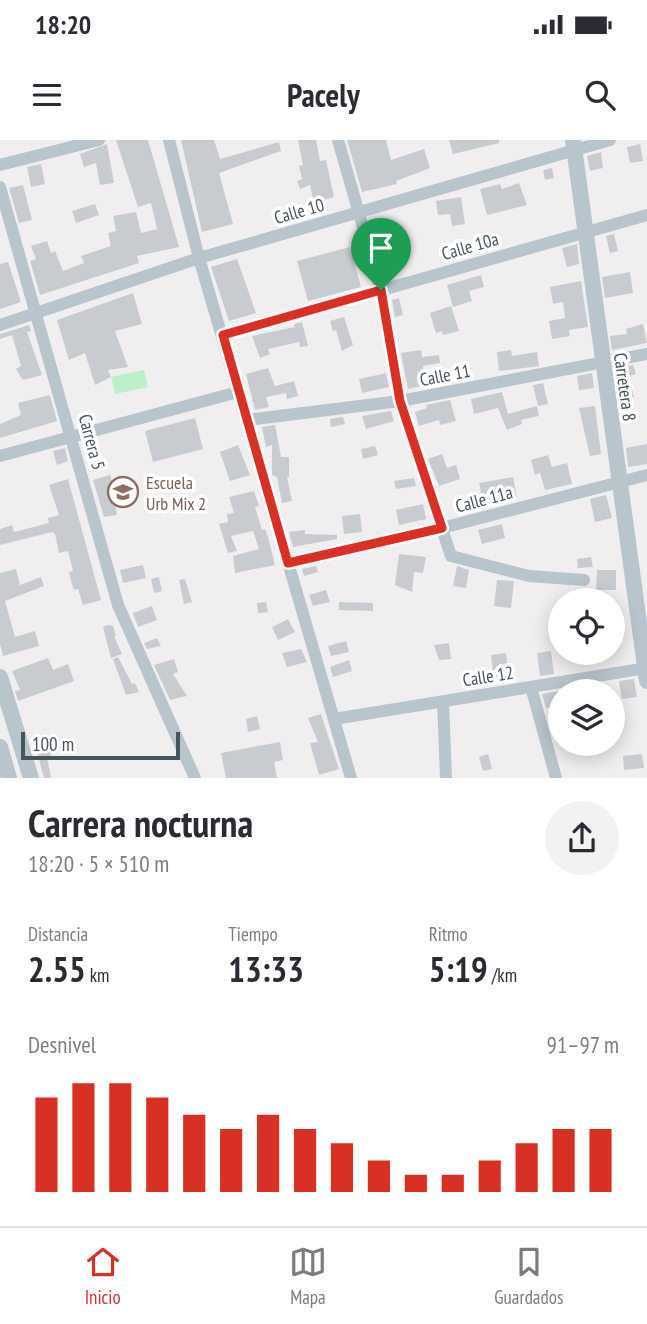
<!DOCTYPE html>
<html lang="es">
<meta charset="utf-8">
<style>
:root{--surface:#fff;--page:#f2f2f3;--text:#2b2b33;--muted:#7c7c81;--line:#e1e1e2;--accent:#d93025}
body{margin:0;font-family:"PT Sans Narrow",sans-serif;background:var(--page);color:var(--text);height:100vh;display:flex;flex-direction:column;font-size:26px;white-space:nowrap}
*{box-sizing:border-box;margin:0}
p{font-size:23px;color:var(--muted)}
.icon{flex:none;width:38px;height:38px;fill:none;stroke:currentColor;stroke-width:2;stroke-linecap:round;stroke-linejoin:round}
.map{position:relative;height:638px;overflow:hidden}
.panel{display:flex;flex-direction:column;background:var(--surface);flex:1}
.panel>*{flex:none}
.buttons{position:absolute;left:548px;top:448px;display:grid;gap:14px}
.buttons a{display:grid;place-items:center;width:77px;height:77px;border-radius:50%;background:var(--surface);box-shadow:0 4px 18px #0003;font-size:35px}
.scale{position:absolute;left:21px;bottom:18px;width:159px;box-sizing:border-box;padding-left:7px;border:4px solid #46545c;border-top:0;font-size:19px;line-height:24px;white-space:nowrap;color:#46545c;-webkit-text-stroke:5px #fff;paint-order:stroke}
.pin{position:absolute;display:grid;place-items:center;width:60px;height:60px;color:#fff;margin:-72px -30px;border-radius:50% 50% 50% 0;rotate:-45deg;box-shadow:0 0 7px #0007}
.pin .icon{rotate:45deg}
.round{display:grid;place-items:center;flex:none;width:74px;height:74px;border-radius:37px;background:var(--page)}
.head{display:flex;align-items:center;justify-content:space-between;height:119px;padding:0 28px}
h1{font-size:38px;font-weight:800;line-height:52px}
.metrics{display:grid;grid-template-columns:repeat(3,1fr);gap:10px;height:119px;padding:7px 28px}
.metrics div{display:grid;align-content:center}
.metrics b{font-size:35px;font-weight:800}
.metrics small{font-size:19px;font-weight:400}
.metrics p{font-size:19px}
.chart{height:196px;padding:14px 28px}
.chart p{display:flex;justify-content:space-between}
.chart svg{width:100%;height:126px;margin-top:7px;stroke:var(--accent);stroke-width:6}
.status{display:flex;justify-content:space-between;align-items:center;height:49px;padding:0 35px;background:var(--surface);direction:ltr}
.status svg{height:19px;fill:currentColor}
header{display:flex;justify-content:space-between;align-items:center;height:91px;padding:0 28px;background:var(--surface);font-size:32px;font-weight:800}
.dock{display:flex;justify-content:space-around;align-items:center;height:98px;border-top:2px solid var(--line);background:var(--surface);font-size:19px;color:var(--muted)}
.dock a{display:grid;justify-items:center;gap:4px}
.dock .current{color:var(--accent)}
.map>svg:first-child{display:block}
.green{fill:#bbf0ca}
.building{fill:#c8ccd1}
.lines{fill:none;stroke-linecap:round;stroke-linejoin:round}
.minor{stroke:#b9c5cc;stroke-width:12}
.tertiary{stroke:#b9c5cc;stroke-width:16}
.route-casing{stroke:#fff;stroke-width:14}
.route{stroke:#d93025;stroke-width:9}
.labels{text-anchor:middle;dominant-baseline:central;stroke-width:7;stroke-linejoin:round;paint-order:stroke}
.street-label{font-size:18px;fill:#46545c;stroke:#fff}
.education-label{font-size:18px;fill:#785e54;stroke:#fff;text-anchor:start}
</style>
<div class="status"><b>18:20</b><svg viewBox="0 0 49 12"><path d="M0 12V9h3v3zM5 12V6h3v6zM10 12V3h3v9zM15 12V0h3v12zM26 1h20v11H26zM47 4h2v5h-2z"/></svg></div>
<header><svg class="icon" aria-label="menu" viewBox="0 0 24 24"><path d="M4 6h16M4 12h16M4 18h16"/></svg>Pacely<svg class="icon" aria-label="search" viewBox="0 0 24 24"><circle cx="10" cy="10" r="6"/><path d="M15 15l6 6"/></svg></header>
<div class="map">
<svg width="647" height="638" viewBox="0 0 647 638">
<rect width="100%" height="100%" fill="#f1eeef"/>
<path class="green" d="M144,230l4,17 -33,7 -4,-17z"/>
<path class="building" d="M116,0h32l31,107 -42,9 2,7 -99,32 -10,-34 6,-2 -5,-13 16,-5 4,12 4,-2 8,20 21,-8 -3,-7 30,-10 -3,-13 8,-2 -3,-15 23,-4 5,21 16,-4 -6,-26 -13,4z
M181,0h33l6,19 59,-17 2,9 -62,22 14,51 -31,8z
M298,0h18l4,21 6,-1 8,37 -20,6 -4,-18 -10,4 -3,-8 5,-2 -3,-13 4,-1z
M347,0h39l5,20 33,-11 6,19 -34,13 1,3 -35,8z
M449,0h50v3l-46,11z
M107,4l7,39 -14,2 -4,-22 -12,4 -4,-13z
M640,4l3,17 -13,2 -3,-16z
M601,12l2,16 -13,3 -3,-15z
M41,24l4,20 -14,3 -4,-20z
M552,28l2,10 -9,2 -2,-10z
M519,43l8,22 -40,10 -7,-26 20,-5 2,5z
M23,45l9,35 -13,3 -10,-35z
M461,57l4,27 -13,2 -2,-12 -12,1 -2,-14z
M95,64l4,11 -23,8 -4,-12z
M614,94l4,17 -8,2 -4,-17z
M577,104l2,20 -12,3 -5,-19z
M350,107l11,40 -53,14 -11,-40z
M237,119l19,54 -27,8 -18,-54z
M8,122l13,40 -21,7v-45z
M630,132l3,21 -28,5 -3,-21z
M481,135l3,12 -15,4 3,10 -19,6 -6,-22z
M581,141l7,46 -19,3 1,6 -18,3 -3,-18 16,-3 -2,-16 -10,2 -3,-17z
M133,153l9,31 -27,7 13,36 -20,3 3,7 -16,8 -10,-32 -16,7 -12,-40z
M399,158l4,17 -8,2 -3,-17z
M451,166l8,25 -16,4 -1,-4 -6,2 -6,-20z
M344,177l9,28 -11,6 -6,-21 -3,1 -3,-10z
M302,182l6,24 -8,1 -1,-5 -31,7 2,5 -10,4 -8,-22 43,-9 -1,-3z
M643,184l4,19 -35,7 -2,-14 17,-2 -1,-5z
M29,185l2,6 -4,1 15,43 -19,5 -7,-11 5,-3 -9,-31 -12,4v-5z
M421,210l1,7 17,-2 1,8 -17,3 4,19 -19,4 -7,-36z
M511,210l1,6 25,-4 2,14 -40,5 -2,-19z
M633,225l3,9 -8,2 6,21 -15,3 -4,-31z
M268,228l7,18 19,-5 4,15 -11,3 -1,-6 -20,4 3,10 -14,3 -9,-36z
M386,233l3,14 -27,6 -3,-14z
M592,233l2,15 -15,2 -2,-14z
M543,243l5,21 -10,2 -5,-21z
M502,252l6,22 29,-8 2,10 -18,4 1,4 -15,6 -9,-22 -24,6 -3,-15z
M50,255l7,26 -57,17v-14l21,-9 -3,-12z
M450,260l6,21 -16,4 -1,-5 -20,6 -4,-14 12,-4 -1,-3z
M595,266l6,48 -11,2 -11,-48z
M391,271l3,10 -28,8 -4,-13z
M343,277l2,7 -14,3 -1,-8z
M195,278l8,31 -50,13 -8,-31z
M275,285l6,32h8v20h-2l5,24 -10,2 -5,-26 -5,-2v-30l-6,2 -4,-20z
M647,304v20l-19,3 -2,-19z
M238,305l12,30 -20,6 -10,-29z
M375,306l3,9 -15,4 -2,-10z
M65,308l3,13 -11,4 -4,-14z
M442,314l5,14 9,-3 4,14 -21,7 -11,-27z
M548,315l4,12 15,-4 5,21 -27,6 -5,-17 -5,2 -4,-15z
M110,335l6,21 -2,1 3,18 -13,2 -11,-37z
M513,337l4,21 -48,10 -2,-9 14,-6 -2,-10z
M414,338l2,8 -20,3 -2,-8z
M68,339l33,121 -18,5 -5,-16 -4,1 -3,-9 -2,-9 4,-1 -5,-20 -9,2 -4,-19 -3,-2 -52,13v-16l12,-4 2,7 35,-9 -1,-5 11,-3 -10,-30z
M254,351l5,15 -4,1 7,23 3,-1 3,8 7,28 -40,8 -2,-17 26,-7 -6,-18 -22,5 6,15 -9,2 -9,-29 9,-2 -1,-8 7,-1 -5,-16z
M606,355l6,23 -17,4 -5,-23z
M423,364l3,15 -27,6 -3,-15z
M360,374l2,18 -18,2 -2,-18z
M502,384l3,14 -23,6 -4,-14z
M305,390v4l32,1v4l-44,8 -4,-15z
M399,414l27,3 -3,16 -9,-1 -2,20 -17,-7z
M591,417l2,10 -15,1 -1,-9z
M143,425l3,13 -23,5 -3,-13z
M316,426l2,6 -14,4 -2,-7z
M457,426l12,4 -3,18 -13,-2z
M16,429l4,16 21,-8 3,9 -39,15 10,36 20,-6 4,15 -36,10 -3,-12v-71z
M597,430h19v20h-20z
M159,437l3,14 -8,2 -3,-14z
M185,439l7,23 -8,2 -5,-24z
M497,440l17,1 -3,27 -17,-2z
M326,450l4,12 -17,4 -4,-11z
M266,462l2,10 -10,1 -1,-10z
M339,462l34,1v8l-34,-1z
M152,466l5,14 -19,7 -5,-14z
M288,479l7,13 -17,8 -6,-13z
M108,485l5,1 3,10h-2l8,18 -11,4 -8,-31z
M157,498l4,8 -14,3 -3,-6z
M346,501l3,11 -18,4 -3,-10z
M449,503l2,16 -12,1 -5,-15z
M301,509l6,13 -20,5 -5,-14z
M551,511l3,23 -14,2 -3,-23z
M506,513l3,25 -15,2 -3,-25z
M118,517l14,27 3,-1 4,9 -13,3 -13,-36z
M48,518l5,12 15,-6 6,17 -56,20 -3,-10 5,-1 -8,-19z
M174,519l4,13 -5,2 14,22 -17,4 -16,-35z
M349,520l3,11 -19,6 -3,-10z
M634,539l3,18 -15,2 -3,-18z
M560,551v14l-14,3 -4,-14z
M321,574l18,55 -20,6 -9,-32 8,-1 -10,-24z
M257,576l3,13 -12,3 -2,-13z
M280,602l3,18 -9,2 3,16h-51l-5,-25z
M48,604l3,12 -4,1 4,21h-7l-8,-30z
M488,614l4,15 -9,2 -4,-14z
M642,614l2,14 -20,2 -1,-14z"/>
<g class="lines">
<path class="minor" d="M169,0l30,118 152,520
M338,0l43,150 19,111 51,155 78,20 55,4
M0,25l99,-25
M0,47l118,418 77,173
M0,185l199,-67 411,-118
M223,195l424,-120
M247,280l153,-19 247,-47
M0,316l238,-64
M288,423l154,-35 205,-53
M531,547l25,91
M443,562l3,76
M334,579l313,-51"/>
<path class="tertiary" d="M573,0l74,541
M0,537l31,101
M0,607l9,31"/>
</g>
<g class="lines">
<g class="route-casing">
<path id="route" d="M381,150l19,111 42,127 -154,35 -65,-228z"/>
</g>
<use href="#route" class="route"/>
</g>
<defs>
<g id="school-ring" transform="scale(1.575)"><circle r="9.5" fill="#fff" stroke="#8d6e63" stroke-width="1.5"/><path d="M0-5L7-2L0 1L-7-2ZM-4 1L0 2.5L4 1V4Q0 6-4 4Z" fill="#8d6e63"/></g>
</defs>
<g fill-rule="evenodd">
<use href="#school-ring" x="123" y="352"/>
</g>
<g class="labels">
<g class="street-label">
<text transform="translate(299 71) rotate(-16)">Calle 10</text>
<text transform="translate(470 106) rotate(-16)">Calle 10a</text>
<text transform="translate(445 235) rotate(-11)">Calle 11</text>
<text transform="translate(625 247) rotate(82)">Carretera 8</text>
<text transform="translate(92 302) rotate(75)">Carrera 5</text>
<text transform="translate(484 359) rotate(-15)">Calle 11a</text>
<text transform="translate(488 536) rotate(-9)">Calle 12</text>
</g>
<g class="education-label">
<text x="146" y="342">Escuela<tspan x="146" dy="21">Urb Mix 2</tspan></text>
</g>
</g>
</svg>
<div class="buttons">
<a><svg class="icon" aria-label="locate" viewBox="0 0 24 24"><circle cx="12" cy="12" r="6"/><path d="M12 2v4M12 18v4M2 12h4M18 12h4"/></svg></a>
<a><svg class="icon" aria-label="layers" viewBox="0 0 24 24"><path d="M12 4l9 5-9 5-9-5zM3 14l9 5 9-5"/></svg></a>
</div>
<div class="scale">100 m</div>
<div class="pin" style="left:381px;top:150px;background:#1e9e55"><svg class="icon" aria-label="arrive" viewBox="0 0 24 24"><path d="M6 21V4h12l-3 4 3 4H6"/></svg></div>
</div>
<section class="panel">
<div class="head"><div><h1>Carrera nocturna</h1><p>18:20 · 5 × 510 m</p></div><a class="round"><svg class="icon" aria-label="share" viewBox="0 0 24 24"><path d="M12 15V3M7 8l5-5 5 5M5 13v7h14v-7"/></svg></a></div>
<div class="metrics">
<div><p>Distancia</p><b>2.55<small> km</small></b></div>
<div><p>Tiempo</p><b>13:33</b></div>
<div><p>Ritmo</p><b>5:19<small> /km</small></b></div>
</div>
<div class="chart"><p><span>Desnivel</span>91–97 m</p>
<svg viewBox="0 0 160 44" preserveAspectRatio="none"><path d="M5 44V11M15 44V6M25 44V6M35 44V11M45 44V17M55 44V22M65 44V17M75 44V22M85 44V27M95 44V33M105 44V38M115 44V38M125 44V33M135 44V27M145 44V22M155 44V22"/></svg>
</div>
</section>
<nav class="dock">
<a class="current"><svg class="icon" aria-label="home" viewBox="0 0 24 24"><path d="M3 11l9-7 9 7M6 9v11h12V9"/></svg>Inicio</a>
<a><svg class="icon" aria-label="map" viewBox="0 0 24 24"><path d="M3 6l6-2 6 2 6-2v14l-6 2-6-2-6 2zM9 4v14M15 6v14"/></svg>Mapa</a>
<a><svg class="icon" aria-label="saved" viewBox="0 0 24 24"><path d="M7 4h10v16l-5-4-5 4z"/></svg>Guardados</a>
</nav>
